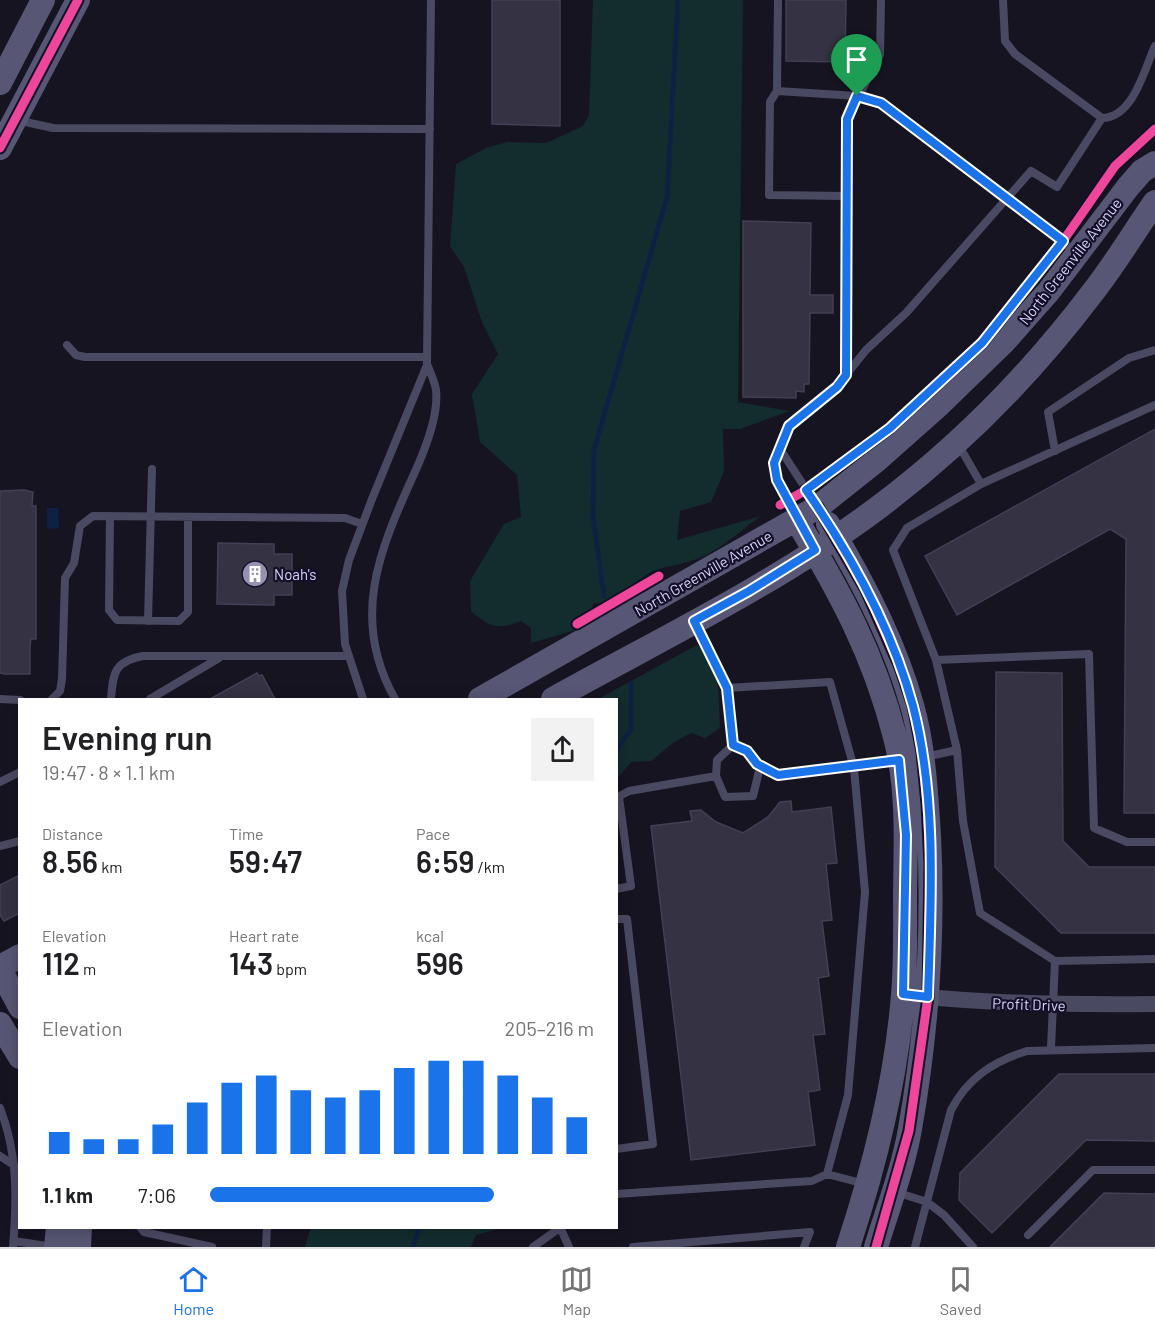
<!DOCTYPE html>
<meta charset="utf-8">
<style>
:root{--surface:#fff;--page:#f2f2f2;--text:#202124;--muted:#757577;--line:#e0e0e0;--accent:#1a73e8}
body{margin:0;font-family:Barlow,sans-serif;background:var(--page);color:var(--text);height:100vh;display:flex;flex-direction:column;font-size:22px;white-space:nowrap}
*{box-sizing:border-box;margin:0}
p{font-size:20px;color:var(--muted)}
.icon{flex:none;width:33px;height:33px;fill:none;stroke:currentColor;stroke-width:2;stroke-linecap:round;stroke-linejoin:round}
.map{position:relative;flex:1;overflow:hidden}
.side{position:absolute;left:18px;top:698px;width:600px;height:531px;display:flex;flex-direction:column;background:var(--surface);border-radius:0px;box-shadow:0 3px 15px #0003}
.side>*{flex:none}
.pin{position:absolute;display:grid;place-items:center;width:51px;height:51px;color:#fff;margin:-62px -26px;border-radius:50% 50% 50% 0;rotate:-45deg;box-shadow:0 0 6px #0007}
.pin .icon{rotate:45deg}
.round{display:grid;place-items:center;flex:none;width:63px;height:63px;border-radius:0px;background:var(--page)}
.headline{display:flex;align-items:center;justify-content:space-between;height:102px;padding:0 24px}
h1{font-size:33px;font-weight:600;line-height:45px}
.stats{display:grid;grid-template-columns:repeat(3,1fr);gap:9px;height:102px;padding:6px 24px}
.stats div{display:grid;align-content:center}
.stats b{font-size:30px;font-weight:600}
.stats small{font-size:16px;font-weight:400}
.stats p{font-size:16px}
.chart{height:168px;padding:12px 24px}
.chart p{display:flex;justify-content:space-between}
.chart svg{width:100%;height:108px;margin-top:6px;stroke:var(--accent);stroke-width:6}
ul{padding:0 24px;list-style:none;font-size:20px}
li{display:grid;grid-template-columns:96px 72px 1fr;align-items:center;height:45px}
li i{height:15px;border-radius:8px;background:var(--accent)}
.tabs{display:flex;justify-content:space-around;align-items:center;height:84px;border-top:2px solid var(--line);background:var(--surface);font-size:16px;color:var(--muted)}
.tabs a{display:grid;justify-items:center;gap:3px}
.tabs .current{color:var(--accent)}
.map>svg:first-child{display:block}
.green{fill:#132c2d}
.water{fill:#0d2144}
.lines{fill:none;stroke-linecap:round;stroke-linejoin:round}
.stream{stroke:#0d2144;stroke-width:4.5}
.building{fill:#343243;stroke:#433f54;stroke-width:1.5}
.lane{stroke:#4a4962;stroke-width:8}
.street{stroke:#4a4962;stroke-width:16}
.secondary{stroke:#575674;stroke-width:24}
.cycleway-casing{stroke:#130f26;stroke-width:13}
.cycleway{stroke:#ed469a;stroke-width:9}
.route-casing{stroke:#fff;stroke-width:12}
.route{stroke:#1a73e8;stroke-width:8}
.labels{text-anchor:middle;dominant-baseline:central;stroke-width:4.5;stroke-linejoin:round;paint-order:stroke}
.street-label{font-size:15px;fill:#d9d4ff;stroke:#130f26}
.poi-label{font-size:15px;fill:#d9d4ff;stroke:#130f26;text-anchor:start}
</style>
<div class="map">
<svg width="1155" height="1247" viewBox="0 0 1155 1247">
<rect width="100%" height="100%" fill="#161421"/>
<path class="green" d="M593,0h150l-5,402 52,9 -50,18h-17l1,43 -13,30 -31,9 -3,29 84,-24c-17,12 -34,28 -53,38 -36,19 -66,4 -86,52l-28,-3 -12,25 -51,15v-15l-10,-7c-23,9 -31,7 -50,-10l-1,-30 34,-57 17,-7 -4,-42 -37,-33 -8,-48 26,-40 -16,-32 -18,-55 -14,-21 6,-82 30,-16 21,-6 39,1 37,-17 6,-11z
M697,645c26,17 21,55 23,83l-15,10 -14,-5 -18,10 -22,18 -20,1 -14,17 -1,-80h-18z
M311,1227h195l-30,8 -5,12h-166z"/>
<path class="water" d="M47,508h11l1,20 -12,1z"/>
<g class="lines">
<path class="stream" d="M604,596l-11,-79 1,-67 73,-253 11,-197
M616,751l15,-22v-46
M413,1247l6,-20"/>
</g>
<path class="building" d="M492,0h68v126l-68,-2z
M786,0h60l-1,62 -59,-1z
M743,221l68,2 -1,72h23v18h-23l-1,71h-5v8l-8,-1v7l-53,-1z
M1155,429v384h-31l2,-274 -16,-10 -153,86 -32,-59z
M24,490l9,2 -1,14h4v133h-5l-1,7v28h-25l-5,-1v-182z
M218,543l56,1v10h18v41h-18v10l-57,-1z
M996,672l66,1 1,168 26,26h66v66h-94l-66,-66z
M257,673l2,3 3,-1 13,24h-65z
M791,801l1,11 39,-5 6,56 -11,1 6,56 -10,1 7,55 -11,2 7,56 -12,1 7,55 -12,2 7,53 -124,15 -40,-334 41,-5 -2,-10 11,-1 15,12 27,11 25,-16 12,-15z
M20,875v38l-16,8 -4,-6v-30z
M1059,1074h96v67l-69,-1 -94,93 -33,-33 1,-27z
M1104,1193l51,1v53h-105z"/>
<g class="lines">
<path class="lane" d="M1003,0l2,41 10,13 87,64c31,0 42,-48 53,-72
M777,91l1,-91
M16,120l37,8 377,1
M846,196l-77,-1 1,-93 7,-11 80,5 24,7 128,95 66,54
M67,345l9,10 9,2h342
M846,375l20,-25 40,-37 125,-142 26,16 45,-69
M958,444l23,40 174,-79
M780,449l37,57
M1055,451l-7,-39 81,-54 26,-8
M981,484l-74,44 -14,22 43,110 21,90 6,71 17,92 75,48
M110,516l-1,94 8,10 62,1 9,-9v-95
M796,519l-19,-40 -3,-16 8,-24 7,-13 48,-39 9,-12 1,-256 33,-64 1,-55
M148,621l4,-152
M696,624l31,64 6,57
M936,660l153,-6 5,174 33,14h28
M0,699l20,1
M52,699l8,-8 2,-12 3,-101 9,-15 6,-37 13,-10 252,2 17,6
M111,699c2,-27 4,-38 32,-43h205
M150,699l69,-41
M363,699l-18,-55 -3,-53 7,-31 23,-61 55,-134
M395,699c-45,-80 -16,-148 19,-225 11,-24 25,-58 22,-84 -1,-8 -6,-18 -9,-26l4,-364
M733,745l14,6 13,16 -7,29 -28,1 -9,-21 1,-16z
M925,757l32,-7
M758,764l20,11 119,-14
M0,782l20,-10
M616,798l13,-7 87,-15
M0,846l20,-5
M616,889l15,-3 -12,-89
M616,919h11l26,225 -37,5
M1051,1048l4,-87 100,-2
M0,1108c18,46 17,91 13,139
M0,1156l15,10
M827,1174l38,10
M896,1192l31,10 17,13 29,32
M616,1194l196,-13 15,-7 21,-79 17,-203 -11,-124 -24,-86 -103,6
M140,1227l4,5 68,15
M560,1227l9,20
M1028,1235l65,-65h62
M14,1241l39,6
M266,1247l1,-20
M533,1247l28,-20
M633,1247l177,-15 -6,15
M915,1247l36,-137c17,-32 41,-48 76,-59l128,-3"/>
<path class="street" d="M916,996c80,8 159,9 239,8"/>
<path class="secondary" d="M0,83l43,-83
M0,148l78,-148
M796,519c44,73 78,135 99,218 13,49 11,103 10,154 0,34 1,70 -2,104 -7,87 -28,170 -55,252
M828,524c35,57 66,117 84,181 12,42 14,87 17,130 5,98 -2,197 -19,294 -7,40 -22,79 -34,118
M480,699l338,-192 59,-47 62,-55 64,-62 46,-52 79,-104 14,-16 13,-8
M553,699c108,-60 222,-115 322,-189 82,-61 156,-136 218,-218 22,-28 41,-60 62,-90
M0,967l20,-11
M0,969l20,38
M0,1024l20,33
M56,1247l2,-20
M79,1247l1,-20"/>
<g class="cycleway-casing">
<path id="cycleway" d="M0,148l78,-148
M780,505l26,-15 84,-62 92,-85 81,-102 52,-75 40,-37
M818,507l48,83 34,77 13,39 9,46 5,52 3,61 -2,132 -19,134 -33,116
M577,624l82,-48"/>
</g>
<use href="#cycleway" class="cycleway"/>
</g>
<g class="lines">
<g class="route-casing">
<path id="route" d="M857,96l24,7 182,138 -81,102 -92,85 -84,62c45,65 86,139 107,216 24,93 18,195 15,291l-25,-3 3,-159 -7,-75 -121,15 -21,-11 -10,-13 -14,-6 -6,-57 -33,-67 55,-30 66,-41 -38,-70 -3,-17 15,-37 48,-39 9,-12 1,-256z"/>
</g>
<use href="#route" class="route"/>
</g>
<defs>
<g id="building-disc" transform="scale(1.35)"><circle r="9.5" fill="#9591b1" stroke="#130f26"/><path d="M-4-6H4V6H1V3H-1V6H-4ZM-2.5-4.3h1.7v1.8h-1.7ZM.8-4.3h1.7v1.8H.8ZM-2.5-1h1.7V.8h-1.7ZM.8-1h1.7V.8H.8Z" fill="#fff"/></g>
</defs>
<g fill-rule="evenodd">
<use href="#building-disc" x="255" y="574"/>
</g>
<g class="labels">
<g class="street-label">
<text transform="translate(1070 261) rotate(-52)">North Greenville Avenue</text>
<text transform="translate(703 573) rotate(-30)">North Greenville Avenue</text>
<text transform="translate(1029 1004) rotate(2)">Profit Drive</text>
</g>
<g class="poi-label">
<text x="274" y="574">Noah's</text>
</g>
</g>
</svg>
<div class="pin" style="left:857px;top:96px;background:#1e9e55"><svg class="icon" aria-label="arrive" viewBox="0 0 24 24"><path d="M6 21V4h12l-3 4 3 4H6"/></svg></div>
<section class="side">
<div class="headline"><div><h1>Evening run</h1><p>19:47 · 8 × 1.1 km</p></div><a class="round"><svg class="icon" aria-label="share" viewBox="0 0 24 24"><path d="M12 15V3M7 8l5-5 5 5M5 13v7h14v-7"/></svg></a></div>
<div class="stats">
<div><p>Distance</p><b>8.56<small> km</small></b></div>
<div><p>Time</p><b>59:47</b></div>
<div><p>Pace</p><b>6:59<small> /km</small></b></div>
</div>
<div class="stats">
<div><p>Elevation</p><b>112<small> m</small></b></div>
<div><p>Heart rate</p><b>143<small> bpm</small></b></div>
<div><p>kcal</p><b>596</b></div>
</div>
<div class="chart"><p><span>Elevation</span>205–216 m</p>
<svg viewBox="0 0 160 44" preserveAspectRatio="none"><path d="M5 44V35M15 44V38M25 44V38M35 44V32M45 44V23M55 44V15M65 44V12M75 44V18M85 44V21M95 44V18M105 44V9M115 44V6M125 44V6M135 44V12M145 44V21M155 44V29"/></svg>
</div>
<ul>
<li><b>1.1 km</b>7:06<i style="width:74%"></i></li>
</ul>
</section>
</div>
<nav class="tabs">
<a class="current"><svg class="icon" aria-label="home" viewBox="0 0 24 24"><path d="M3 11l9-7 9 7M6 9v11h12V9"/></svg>Home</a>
<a><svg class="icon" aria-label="map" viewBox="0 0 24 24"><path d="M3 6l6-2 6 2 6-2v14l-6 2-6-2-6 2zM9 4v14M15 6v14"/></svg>Map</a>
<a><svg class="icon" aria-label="saved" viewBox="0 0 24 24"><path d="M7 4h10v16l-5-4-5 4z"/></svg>Saved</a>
</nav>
